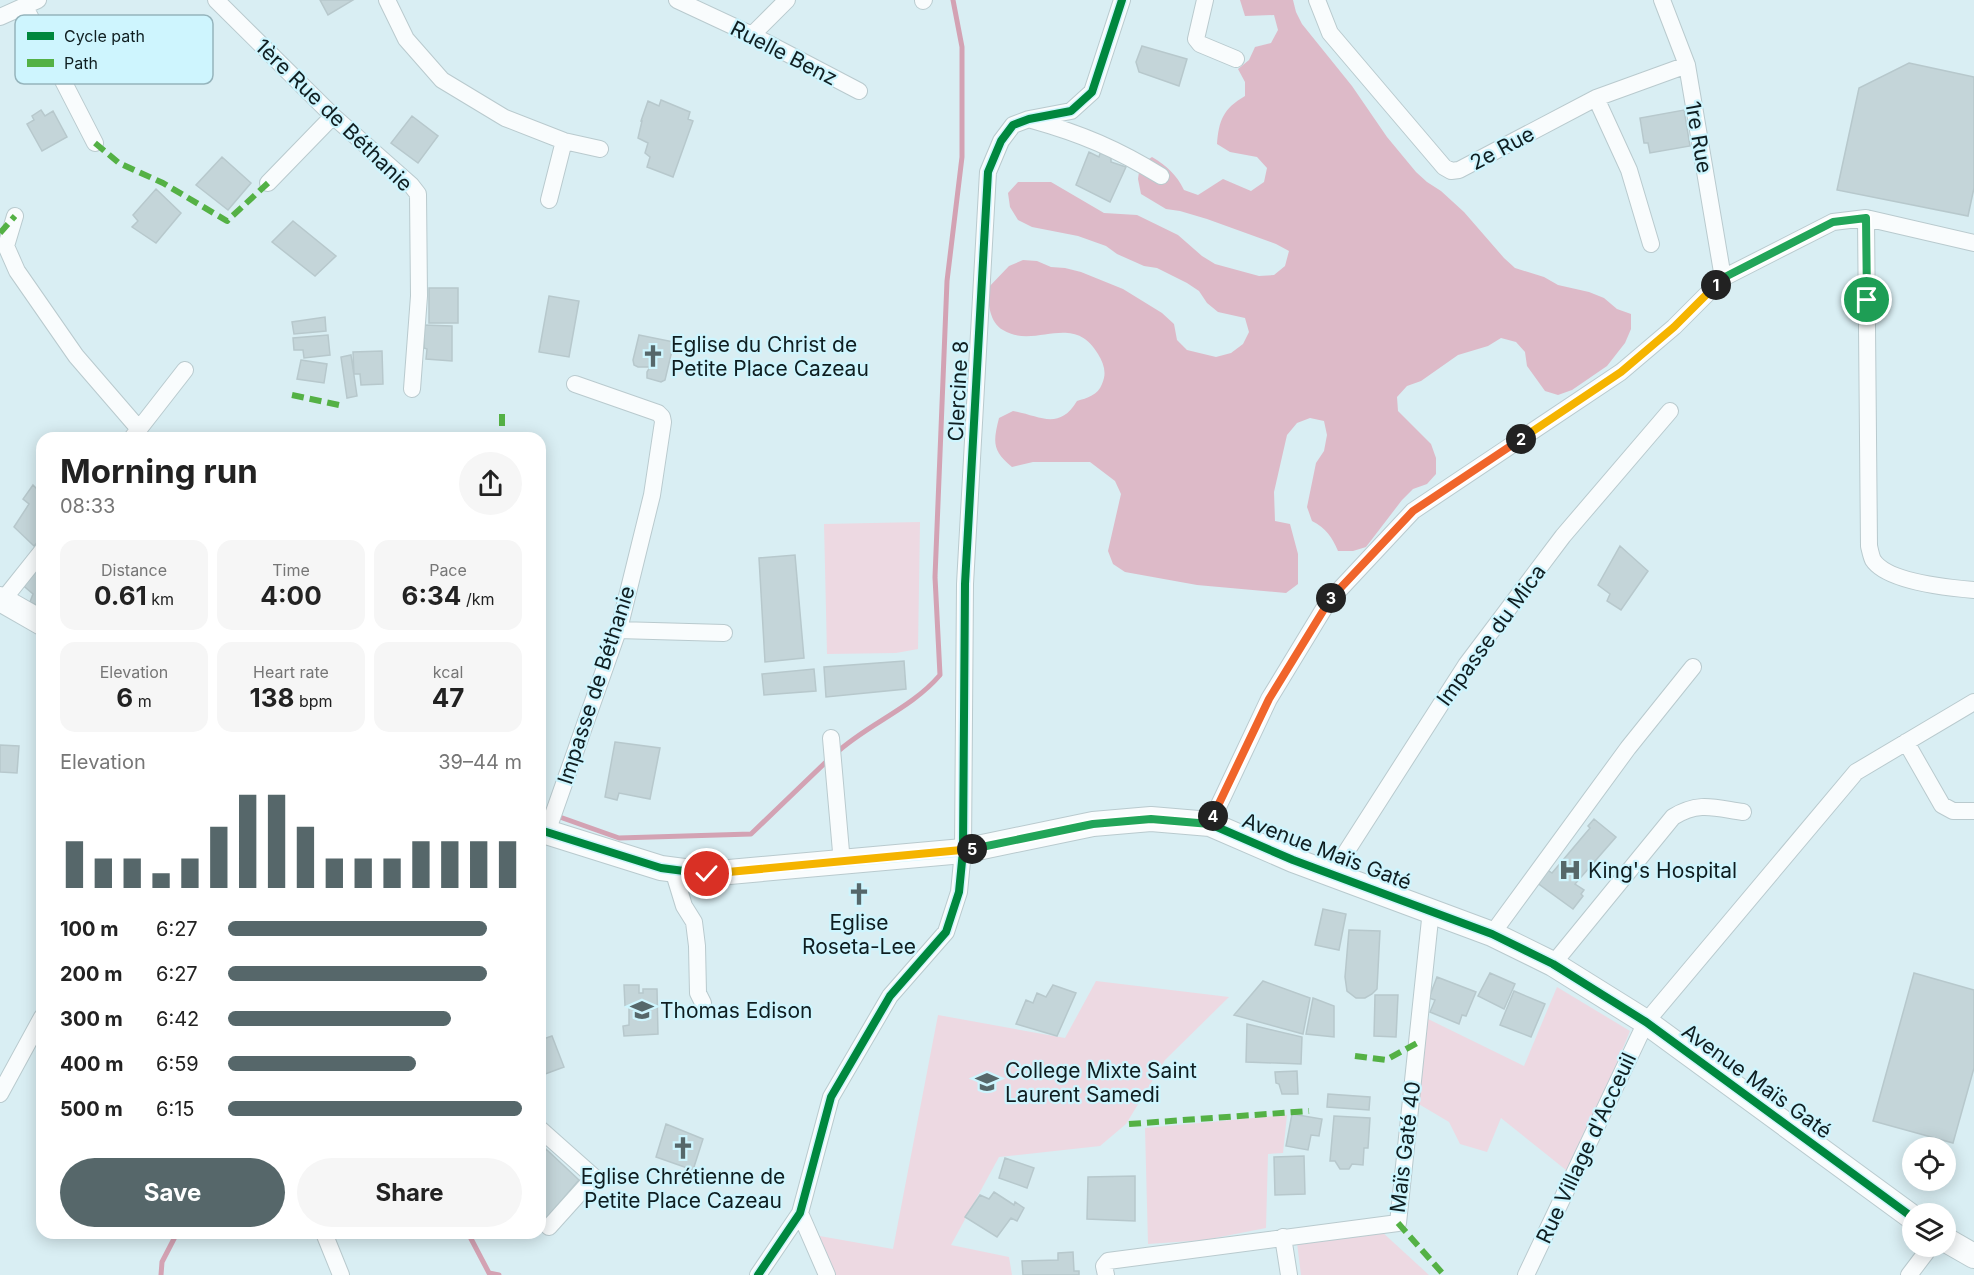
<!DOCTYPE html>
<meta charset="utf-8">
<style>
:root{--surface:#fff;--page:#f6f6f6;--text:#222;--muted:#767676;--accent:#56676a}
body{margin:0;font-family:Inter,sans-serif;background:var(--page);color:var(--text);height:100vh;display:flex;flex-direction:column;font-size:22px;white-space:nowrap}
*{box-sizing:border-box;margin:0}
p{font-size:20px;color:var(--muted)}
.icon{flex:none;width:33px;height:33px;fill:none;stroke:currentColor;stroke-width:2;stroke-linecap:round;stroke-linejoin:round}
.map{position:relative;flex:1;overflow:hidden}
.sheet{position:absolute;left:36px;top:432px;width:510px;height:807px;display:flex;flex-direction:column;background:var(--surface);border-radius:18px;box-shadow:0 3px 15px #0003}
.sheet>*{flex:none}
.buttons{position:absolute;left:1902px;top:1137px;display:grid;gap:12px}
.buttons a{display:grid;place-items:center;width:54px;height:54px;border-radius:50%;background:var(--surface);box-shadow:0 3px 15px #0003;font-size:30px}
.pin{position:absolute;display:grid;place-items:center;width:51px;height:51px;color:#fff;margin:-26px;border:3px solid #fff;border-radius:50%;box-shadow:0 2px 6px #0007}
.km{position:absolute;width:30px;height:30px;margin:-15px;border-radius:50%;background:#222;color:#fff;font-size:16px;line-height:30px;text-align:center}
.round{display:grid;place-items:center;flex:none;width:63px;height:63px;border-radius:32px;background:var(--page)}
.headline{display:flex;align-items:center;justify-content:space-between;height:102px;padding:0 24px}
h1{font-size:33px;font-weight:700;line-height:45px}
.figures{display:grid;grid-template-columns:repeat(3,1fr);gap:9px;height:102px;padding:6px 24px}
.figures div{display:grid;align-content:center;border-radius:15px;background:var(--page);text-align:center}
.figures b{font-size:26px;font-weight:700}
.figures small{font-size:16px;font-weight:400}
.figures p{font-size:16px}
.chart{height:168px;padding:12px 24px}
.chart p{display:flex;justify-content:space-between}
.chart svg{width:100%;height:108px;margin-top:6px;stroke:var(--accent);stroke-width:6}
.button{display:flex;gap:12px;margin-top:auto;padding:12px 24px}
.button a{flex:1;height:69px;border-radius:36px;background:var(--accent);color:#fff;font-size:24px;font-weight:700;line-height:69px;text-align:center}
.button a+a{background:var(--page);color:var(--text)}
ul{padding:0 24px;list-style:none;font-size:20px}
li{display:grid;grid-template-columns:96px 72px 1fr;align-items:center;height:45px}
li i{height:15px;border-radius:8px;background:var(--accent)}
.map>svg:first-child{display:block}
.green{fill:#edd9e2}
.forest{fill:#ddbac8}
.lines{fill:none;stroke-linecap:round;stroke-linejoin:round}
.stream{stroke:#d3a2b3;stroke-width:5}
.building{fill:#c4d5d9;stroke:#b7c8cc;stroke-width:1.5}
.street-casing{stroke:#b9cace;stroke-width:18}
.secondary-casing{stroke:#b9cace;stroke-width:26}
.street{stroke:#f9fcfd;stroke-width:16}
.secondary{stroke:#f9fcfd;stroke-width:24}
.quiet{stroke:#54b145;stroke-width:6;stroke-dasharray:12 6;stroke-linecap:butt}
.cycleway-casing{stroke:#cef5fe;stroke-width:11}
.cycleway{stroke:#00873e;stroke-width:8}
.split-1-casing{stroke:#fff;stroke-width:12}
.split-2-casing{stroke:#fff;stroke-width:12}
.split-3-casing{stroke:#fff;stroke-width:12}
.split-4-casing{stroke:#fff;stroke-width:12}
.split-5-casing{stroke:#fff;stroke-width:12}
.split-6-casing{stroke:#fff;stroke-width:12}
.split-1{stroke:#22a559;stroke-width:8}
.split-2{stroke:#f5b400;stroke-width:8}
.split-3{stroke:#f0652b;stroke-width:8}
.split-4{stroke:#f0652b;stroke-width:8}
.split-5{stroke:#22a559;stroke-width:8}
.split-6{stroke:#f5b400;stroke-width:8}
.labels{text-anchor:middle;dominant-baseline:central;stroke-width:4.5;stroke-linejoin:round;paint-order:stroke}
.street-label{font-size:21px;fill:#0f1e21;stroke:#cef5fe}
.poi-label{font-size:21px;fill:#0f1e21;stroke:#cef5fe;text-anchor:start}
.key{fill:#cef5fe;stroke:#95b4bc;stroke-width:1.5}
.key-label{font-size:16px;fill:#0f1e21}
</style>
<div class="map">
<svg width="1974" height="1275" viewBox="0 0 1974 1275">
<rect width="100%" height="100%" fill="#d9eef3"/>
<path class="green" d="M920,522l-2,127 -22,4 -69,1 -3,-130z
M1096,981l133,16 -64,63 -39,64 -26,22 -101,11 -48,88 58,12 3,18h-184l-14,-40 79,14 45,-234 127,23z
M1557,987l73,44 -59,143 -70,-56 -14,34 -27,-8 -11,-22 -32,-19 9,-85 98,48z
M1287,1115l-4,38 -15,1 -2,74 -61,12 -57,4 -3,-116z
M1381,1231l48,44h-128l-4,-32z"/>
<path class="forest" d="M1240,0h53l3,12 6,12 50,62 35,51 29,35 11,10 14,9 23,21 40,46 11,10 29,9 14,8 31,7 15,6 13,11 14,5v15l-6,14 -18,23 -35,24 -14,5 -13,-4 -18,-25 -2,-14 -9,-10 -15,-4 -13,8 -30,9 -37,26 -14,5 -10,11 1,14 33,33 5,14v16l-9,10 -14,5 -11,11 -36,47 -13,4h-15c-6,-14 -12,-23 -26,-30l-5,-14 9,-44 8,-12 3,-16 -3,-14 -14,-3 -13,5 -10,12 -13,57 1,29 15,3 8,30v30l-12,9 -89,-8 -72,-13 -12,-8 -5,-13 13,-57 -6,-13 -25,-19h-57l-21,5c-20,-16 -19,-25 -13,-49l14,-7c27,5 46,20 64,-10 10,-3 21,-6 25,-17 5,-11 2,-20 -4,-30 -25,-43 -63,-4 -95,-24 -14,-8 -14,-26 -16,-41l22,-23 14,-6 14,1 14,6 14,1 16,4 42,17 39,24 12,11 3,16 10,10 29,7 15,-4 12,-9 6,-12 -4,-14 -27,-6 -11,-9 -8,-12 -12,-8 -30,-15 -13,-2 -27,-12 -11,-8 -28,-10 -46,-9 -14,-7 -8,-13 -2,-14 10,-11h33l53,31 33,2 41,20 24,21 13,8 44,12 15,-1 11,-9 4,-15 -13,-7 -69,-25 -27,-8 -14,-2 -25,-15 -3,-15 2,-14 12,-8c15,9 24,17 32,33l14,5 25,-16 28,12 13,-9 3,-14 -10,-11 -27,-5 -13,-8c2,-24 6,-35 28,-48v-14l-7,-13 11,-9 6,-13 16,-4 7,-13 -4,-15 -29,1z"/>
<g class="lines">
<path class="stream" d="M835,754c32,-30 76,-45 105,-79l-5,-98 12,-296 15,-124v-110l-9,-47
M540,810l79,28 132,-4 77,-74
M468,1233l21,40 10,2
M161,1275l1,-13 15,-29"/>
</g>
<path class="building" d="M320,0h33l-25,15z
M1142,46l45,13 -8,27 -40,-14 -3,-10z
M1909,63l65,14v111l-6,28 -131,-26 22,-102z
M661,100l29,12 -2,7 5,2 -20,56 -26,-10 3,-10 -5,-4 3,-10 -10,-5 4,-17h-1l7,-20 11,5z
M41,110l4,6 8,-5 14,26 -25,14 -15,-27 7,-4 -2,-4z
M1684,110l6,36 -40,7 -2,-10h-4l-4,-25z
M412,116l26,20 -20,27 -27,-20z
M1101,150l10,5v7l15,5 -16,35 -34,-17 13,-33 10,5z
M222,157l29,26 -23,27 -32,-25z
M156,189l25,24 -25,30 -24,-16 6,-6 -5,-6z
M293,221l43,35 -21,20 -43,-34z
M429,288h29v35h-29z
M549,296l30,5 -10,56 -30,-5z
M325,317l1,14 -32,3 -2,-12z
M423,325l29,1v35l-26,-2 1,-10 -3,-1v-8l-2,-1z
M328,335l2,20 -26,3 -1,-8h-9l-1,-12z
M639,335l35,7 -9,38 -4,2 -14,-4v-6l3,-5h-12l-4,-2 -1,-5z
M382,351l1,33 -22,1 -1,-11h-6l-1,-22z
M351,355l6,41 -10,2 -6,-41z
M301,360l26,4 -3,19 -27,-4z
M33,485l9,9v43l-8,9 -20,-19 15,-23 -6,-5z
M1620,546l28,25 -27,39 -14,-9 3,-7 -12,-9z
M795,555l9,103 -39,4 -6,-104z
M42,562v46l-12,-6 3,-8 -14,-12z
M904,661l2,28 -80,8 -2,-30z
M814,669l2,22 -52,4 -2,-21z
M615,742l45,6 -10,51 -31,-6 -2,7 -12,-3z
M0,745l19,1 -2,27 -17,-1z
M1594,819l22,18 -41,47 9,6 -3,4 2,2 -10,13 -37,-27 10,-13 6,4 38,-45 -2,-2z
M1323,909l23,5 -7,36 -24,-5z
M1349,930l31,1 -3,58 -5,5 -7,4h-9l-9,-7 -2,-14z
M1490,973l25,11 -11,25 -26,-13z
M1914,973l60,17v78l-21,75 -80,-22z
M1437,977l39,15 -10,24 -4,-1 -3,9 -29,-12 5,-12 -6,-2z
M1263,981l47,17 -7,36 -69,-19z
M624,985h15v8h4v-4h14l1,45 -34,2 -1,-10 6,-1v-19h-4z
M1053,985l23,8 -19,43 -41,-12 10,-24 7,3 4,-10 9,4z
M1514,991l31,13 -14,33 -31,-12z
M1375,995h23l-2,42 -22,-1z
M1313,998l21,8v31l-28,-3z
M1247,1024l55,13 -1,27 -55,-2z
M552,1036l12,31 -24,9v-36z
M1297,1071l1,23h-16l-3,-10 -3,-1 -1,-11z
M1328,1094l42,3 -1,13 -42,-3z
M1292,1114l30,5 -3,17 -8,-1 -3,15 -22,-4z
M1334,1116l36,2 -2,30h-4l-1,17 -11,-1 -3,5h-9l-5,-8h-5z
M666,1124l37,15 -10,31 -37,-13z
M546,1149l33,31 -39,46v-69z
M1304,1156l1,38 -30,1 -1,-38z
M1005,1158l29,10 -7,20 -28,-10z
M1135,1176v45l-48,-2 1,-42z
M994,1192l20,13 1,-3 9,6 -7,13 -6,-3 -14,19 -32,-20 15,-22 9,4z
M1073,1252l1,19h5v4h-56l-1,-14 36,-1v-7z"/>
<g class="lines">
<g class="street-casing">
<path id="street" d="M216,0l117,116 78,69 7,9 1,102 -7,93
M387,0l19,39 36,41 63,38 59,23 36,8
M677,0l75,35 107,56
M1205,0l-9,39 4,5 36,15
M1317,0l13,33 114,134 7,4 8,-1 137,-72 91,-33
M1662,0l25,65 36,213
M923,1l1,-1
M25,7l70,136
M0,17l38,-17
M752,35l35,-35
M1596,98l33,72 22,74
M1032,120c50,14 85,29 129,56
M268,183l65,-67
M549,200l15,-59
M15,216l-9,30 11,25 59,85 63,73
M1866,218l3,328c1,4 2,10 4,14 14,22 77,28 101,30
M132,438l53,-68
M3,600l39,-49
M618,630l106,3
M831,738l11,125
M1906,742l36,63 11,6h21
M1210,824l59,-125 59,-97 85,-91 208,-139 53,-45 49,-49 110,-56 33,-4 108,25
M547,832l73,-207 32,-130 11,-73 -1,-5 -4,-4 -83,-29
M673,870l11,36 10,16 3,24 1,47 5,10
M1332,874l134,-209 97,-129 107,-125
M1492,934l136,-186 65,-81
M1553,964l120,-147c26,-16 42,-9 70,-5
M0,1094l42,-77
M540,1129l54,48 -45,50
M800,1213l27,62
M324,1233l17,42
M1283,1237l6,38
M758,1275l42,-62 31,-116 59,-101 56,-64 13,-40 4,-41 2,-267 23,-412 13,-31 12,-16 16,-6 42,-8 21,-19 30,-92
M1106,1275l-2,-9 4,-5 290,-38 33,-313
M1526,1275l120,-253 210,-250 118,-70
M1909,1275l22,-29"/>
</g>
<g class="secondary-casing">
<path id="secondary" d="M0,599l42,24
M540,830l121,38 46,6 256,-23 130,-27 58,-5 59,5 83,36 199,74 61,30 93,58 266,195
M1946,1240l28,16"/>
</g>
<use href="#street" class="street"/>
<use href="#secondary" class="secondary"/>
<path class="quiet" d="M95,143l24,20 44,20 64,38 41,-38
M0,233l15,-17
M292,395l47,10
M502,414v24
M540,553l1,1
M1355,1056l31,4 31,-17
M1129,1124l180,-13
M1398,1223l46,52"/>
<g class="cycleway-casing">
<path id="cycleway" d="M540,830l121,38 46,6 256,-23 130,-27 58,-5 59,5 83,36 199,74 61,30 93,58 266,195
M758,1275l42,-62 31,-116 59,-101 56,-64 13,-40 4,-41 2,-267 23,-412 13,-31 12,-16 16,-6 42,-8 21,-19 30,-92"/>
</g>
<use href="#cycleway" class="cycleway"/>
</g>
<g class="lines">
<g class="split-1-casing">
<path id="split-1" d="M1716,285l7,-7 110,-56 33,-4 1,82"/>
</g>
<g class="split-2-casing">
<path id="split-2" d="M1521,439l100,-67 53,-45 42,-42"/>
</g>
<g class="split-3-casing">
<path id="split-3" d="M1331,598l82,-87 108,-72"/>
</g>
<g class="split-4-casing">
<path id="split-4" d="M1213,816l56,-117 62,-101"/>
</g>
<g class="split-5-casing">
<path id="split-5" d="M972,849l121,-25 58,-5 59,5 3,-8"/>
</g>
<g class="split-6-casing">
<path id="split-6" d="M707,874l265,-25"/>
</g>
<use href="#split-1" class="split-1"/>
<use href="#split-2" class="split-2"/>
<use href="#split-3" class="split-3"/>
<use href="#split-4" class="split-4"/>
<use href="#split-5" class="split-5"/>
<use href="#split-6" class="split-6"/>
</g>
<defs>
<g id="church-bare" transform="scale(1.8)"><path d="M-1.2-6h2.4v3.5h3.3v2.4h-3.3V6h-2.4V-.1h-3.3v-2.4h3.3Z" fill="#56676a" stroke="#cef5fe" stroke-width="2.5" paint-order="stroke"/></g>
<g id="hospital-bare" transform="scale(1.8)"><path d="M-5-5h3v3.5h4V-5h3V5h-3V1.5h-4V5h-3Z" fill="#56676a" stroke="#cef5fe" stroke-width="2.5" paint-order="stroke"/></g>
<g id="school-bare" transform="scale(1.8)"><path d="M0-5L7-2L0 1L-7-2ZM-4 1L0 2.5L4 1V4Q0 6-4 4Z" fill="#56676a" stroke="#cef5fe" stroke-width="2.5" paint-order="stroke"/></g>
</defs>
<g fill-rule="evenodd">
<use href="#church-bare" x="653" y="356"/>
<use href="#hospital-bare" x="1570" y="870"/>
<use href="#church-bare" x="859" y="894"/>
<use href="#school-bare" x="642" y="1010"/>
<use href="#school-bare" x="987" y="1082"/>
<use href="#church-bare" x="683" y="1148"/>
</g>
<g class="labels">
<g class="street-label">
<text transform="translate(784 53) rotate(27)">Ruelle Benz</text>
<text transform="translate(334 115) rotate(44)">1ère Rue de Béthanie</text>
<text transform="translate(1699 137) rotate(80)">1re Rue</text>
<text transform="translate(1502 148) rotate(-28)">2e Rue</text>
<text transform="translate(958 391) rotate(-87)">Clercine 8</text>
<text transform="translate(1491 635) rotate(-54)">Impasse du Mica</text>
<text transform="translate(596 685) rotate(-72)">Impasse de Béthanie</text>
<text transform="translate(1327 851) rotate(21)">Avenue Maïs Gaté</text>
<text transform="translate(1757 1081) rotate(36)">Avenue Maïs Gaté</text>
<text transform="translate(1405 1147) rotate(-83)">Maïs Gaté 40</text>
<text transform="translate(1586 1148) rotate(-65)">Rue Village d'Acceuil</text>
</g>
<g class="poi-label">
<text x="671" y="344">Eglise du Christ de<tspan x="671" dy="24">Petite Place Cazeau</tspan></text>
<text x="1588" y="870">King's Hospital</text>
<text x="859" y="922" text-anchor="middle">Eglise<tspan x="859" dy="24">Roseta-Lee</tspan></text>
<text x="660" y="1010">Thomas Edison</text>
<text x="1005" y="1070">College Mixte Saint<tspan x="1005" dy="24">Laurent Samedi</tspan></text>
<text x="683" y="1176" text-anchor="middle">Eglise Chrétienne de<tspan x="683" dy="24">Petite Place Cazeau</tspan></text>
</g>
</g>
<rect x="15" y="15" width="198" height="69" rx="9" class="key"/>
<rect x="27" y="32" width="27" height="8" fill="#00873e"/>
<rect x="27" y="59" width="27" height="8" fill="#54b145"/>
<g class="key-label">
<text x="64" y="42">Cycle path</text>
<text x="64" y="69">Path</text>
</g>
</svg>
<div class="buttons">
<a><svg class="icon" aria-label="locate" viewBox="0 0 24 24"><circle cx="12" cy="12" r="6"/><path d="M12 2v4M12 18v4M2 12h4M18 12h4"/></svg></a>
<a><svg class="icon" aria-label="layers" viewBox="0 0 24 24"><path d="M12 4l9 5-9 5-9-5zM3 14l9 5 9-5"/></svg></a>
</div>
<div class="pin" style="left:1867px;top:300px;background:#1e9e55"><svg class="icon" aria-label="arrive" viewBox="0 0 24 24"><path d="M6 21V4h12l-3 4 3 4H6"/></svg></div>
<div class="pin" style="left:707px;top:874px;background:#d93025"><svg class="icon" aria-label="check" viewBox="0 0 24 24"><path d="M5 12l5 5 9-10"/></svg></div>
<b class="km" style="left:1716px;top:285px">1</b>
<b class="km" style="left:1521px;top:439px">2</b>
<b class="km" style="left:1331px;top:598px">3</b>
<b class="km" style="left:1213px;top:816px">4</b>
<b class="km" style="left:972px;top:849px">5</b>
<section class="sheet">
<div class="headline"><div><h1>Morning run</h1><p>08:33</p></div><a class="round"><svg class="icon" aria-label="share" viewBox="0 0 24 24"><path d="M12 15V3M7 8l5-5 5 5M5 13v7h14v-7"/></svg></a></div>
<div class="figures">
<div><p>Distance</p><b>0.61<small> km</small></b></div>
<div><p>Time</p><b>4:00</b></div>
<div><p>Pace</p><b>6:34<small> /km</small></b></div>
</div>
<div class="figures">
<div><p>Elevation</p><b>6<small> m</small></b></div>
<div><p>Heart rate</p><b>138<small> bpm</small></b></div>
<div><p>kcal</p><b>47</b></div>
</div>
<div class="chart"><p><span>Elevation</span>39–44 m</p>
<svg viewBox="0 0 160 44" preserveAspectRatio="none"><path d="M5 44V25M15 44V32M25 44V32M35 44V38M45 44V32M55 44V19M65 44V6M75 44V6M85 44V19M95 44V32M105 44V32M115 44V32M125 44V25M135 44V25M145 44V25M155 44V25"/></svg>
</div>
<ul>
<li><b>100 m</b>6:27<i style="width:88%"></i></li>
<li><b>200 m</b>6:27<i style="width:88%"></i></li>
<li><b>300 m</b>6:42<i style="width:76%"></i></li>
<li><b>400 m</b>6:59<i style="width:64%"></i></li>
<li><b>500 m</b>6:15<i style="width:100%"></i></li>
</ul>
<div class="button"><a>Save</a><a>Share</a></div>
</section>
</div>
